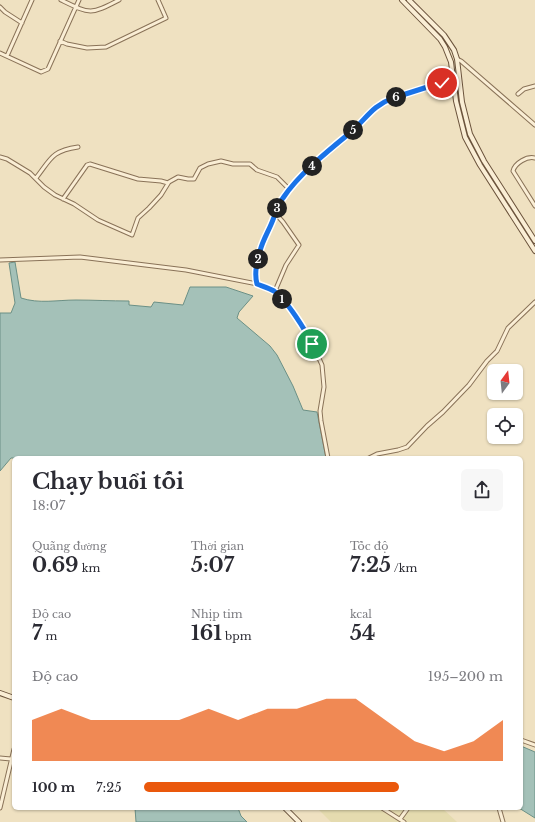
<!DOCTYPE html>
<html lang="vi">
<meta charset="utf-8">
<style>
:root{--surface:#fff;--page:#f7f7f7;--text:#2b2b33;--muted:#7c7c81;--accent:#ea580c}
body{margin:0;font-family:"Libre Baskerville",serif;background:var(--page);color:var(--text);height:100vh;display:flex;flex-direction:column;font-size:15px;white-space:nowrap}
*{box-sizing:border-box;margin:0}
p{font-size:13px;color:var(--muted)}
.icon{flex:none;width:22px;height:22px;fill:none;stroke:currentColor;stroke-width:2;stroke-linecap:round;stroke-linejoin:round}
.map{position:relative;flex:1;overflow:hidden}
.drawer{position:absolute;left:12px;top:456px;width:511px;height:354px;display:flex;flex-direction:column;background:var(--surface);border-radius:6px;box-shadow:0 1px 3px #0004}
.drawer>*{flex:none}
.needle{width:26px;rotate:15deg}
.controls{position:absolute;left:487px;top:364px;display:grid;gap:8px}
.controls a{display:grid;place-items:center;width:36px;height:36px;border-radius:6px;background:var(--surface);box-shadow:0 1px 3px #0004;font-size:20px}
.pin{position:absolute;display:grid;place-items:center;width:34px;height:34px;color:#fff;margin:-17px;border:2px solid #fff;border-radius:50%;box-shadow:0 1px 4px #0007}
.km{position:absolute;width:20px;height:20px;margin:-10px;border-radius:50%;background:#222;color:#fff;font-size:11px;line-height:20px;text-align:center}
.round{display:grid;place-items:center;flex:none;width:42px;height:42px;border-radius:6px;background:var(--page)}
.headline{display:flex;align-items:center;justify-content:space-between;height:68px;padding:0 20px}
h1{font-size:22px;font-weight:800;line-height:30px}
.stats{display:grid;grid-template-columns:repeat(3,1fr);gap:6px;height:68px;padding:4px 20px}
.stats div{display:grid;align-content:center}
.stats b{font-size:20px;font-weight:800}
.stats small{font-size:11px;font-weight:400}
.stats p{font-size:11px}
.chart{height:112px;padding:8px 20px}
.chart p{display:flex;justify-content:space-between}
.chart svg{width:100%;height:72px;margin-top:4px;fill:var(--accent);opacity:.7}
ul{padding:0 20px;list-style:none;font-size:13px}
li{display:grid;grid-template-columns:64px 48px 1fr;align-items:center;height:30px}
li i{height:10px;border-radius:5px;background:var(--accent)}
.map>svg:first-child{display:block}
.farmland{fill:#e5dbaf}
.water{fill:#a4c1b8;stroke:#6b9086}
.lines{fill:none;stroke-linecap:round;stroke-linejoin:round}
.street-casing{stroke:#897258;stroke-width:5}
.secondary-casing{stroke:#6b533c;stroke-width:6}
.street{stroke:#faeed5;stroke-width:3}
.secondary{stroke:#faeed5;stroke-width:4}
.route-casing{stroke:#fff;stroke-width:8}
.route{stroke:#1a73e8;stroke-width:5}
</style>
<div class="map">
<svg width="535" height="822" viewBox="0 0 535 822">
<rect width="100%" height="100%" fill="#efe1c1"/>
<path class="farmland" d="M317,808h125l15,14h-126z"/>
<path class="water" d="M15,262l6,36c18,6 36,2 55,2 17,0 35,1 53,1v4l22,2 3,-5 29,3 7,-18h36l27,9 -14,16 -2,6 33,28 7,9 16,31 10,24 14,2 9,46h-315l-11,13v-158h11l4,-10 -6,-40z
M521,746l14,6v66l-16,-10h2z
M135,808h103l3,8 6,6h-111z"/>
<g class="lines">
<g class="street-casing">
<path id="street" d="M61,0c29,14 29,15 58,0
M0,7l5,5 17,11
M60,41l7,3 20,4 19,-1 60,-29 -8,-18
M0,53l41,19 7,-3 31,-69
M7,56l25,-56
M457,59l4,2 74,64
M518,94l6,-5 11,-3
M0,157l7,2 23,14 14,14 11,8 19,9 24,16 34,15 6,-17 11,-10 12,-13 8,-13 9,-5 10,2h6l6,-11 8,-4 13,-3 12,3h17l7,6 20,7 12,12
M535,158c-8,-2 -20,5 -22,13l22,35
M36,178c15,-19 15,-27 42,-31
M63,199l24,-34 3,-1 48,15 23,2 7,2
M275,213l8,9 16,23 -13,20 -11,26
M0,260l80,-3 106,13 71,14 18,7 18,22 10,15 6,8 13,29 2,22 -4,24 1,10 7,37
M257,284l-1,-9 5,-29 19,-45 9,-12 24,-24 46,-41 15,-16 12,-8 51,-16 5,-1 12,3
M369,458l8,-4 21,-4 9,-3 20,-21 16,-14 26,-27 18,-24 10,-10 11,-23 27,-26
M521,740l14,5
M0,758l11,1
M0,808l14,-59
M382,808l22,14
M499,808l4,14
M400,819l8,-11"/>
</g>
<g class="secondary-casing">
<path id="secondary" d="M402,0l38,39 5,8 6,15 5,39 9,36 15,28 55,86
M409,0l35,35 10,15 3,9 5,43 8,32 14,27 51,80
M0,693l14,5
M285,808l14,14"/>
</g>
<use href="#street" class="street"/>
<use href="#secondary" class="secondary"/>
</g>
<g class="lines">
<g class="route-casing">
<path id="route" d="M312,344c-6,-13 -26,-45 -38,-53 -5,-3 -12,-5 -17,-7 -3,-11 0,-22 3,-33 3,-12 10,-22 14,-34 2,-7 5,-14 9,-19 16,-24 46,-48 68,-66 16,-14 21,-26 42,-34l44,-14 5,-1"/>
</g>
<use href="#route" class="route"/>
</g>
</svg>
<div class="controls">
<a><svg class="needle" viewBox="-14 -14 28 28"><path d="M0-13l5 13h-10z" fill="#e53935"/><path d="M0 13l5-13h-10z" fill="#7c7c81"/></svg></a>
<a><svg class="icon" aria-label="locate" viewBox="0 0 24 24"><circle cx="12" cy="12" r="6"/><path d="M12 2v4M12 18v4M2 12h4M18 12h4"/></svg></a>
</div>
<div class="pin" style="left:312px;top:344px;background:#1e9e55"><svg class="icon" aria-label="arrive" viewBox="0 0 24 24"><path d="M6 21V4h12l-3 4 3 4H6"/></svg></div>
<div class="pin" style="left:442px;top:83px;background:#d93025"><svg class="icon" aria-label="check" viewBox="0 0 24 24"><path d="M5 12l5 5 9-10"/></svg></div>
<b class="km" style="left:282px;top:299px">1</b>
<b class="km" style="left:258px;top:259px">2</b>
<b class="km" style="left:277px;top:208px">3</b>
<b class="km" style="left:312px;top:166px">4</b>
<b class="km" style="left:353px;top:130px">5</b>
<b class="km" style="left:396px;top:97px">6</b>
<section class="drawer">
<div class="headline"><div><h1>Chạy buổi tối</h1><p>18:07</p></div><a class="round"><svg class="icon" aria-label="share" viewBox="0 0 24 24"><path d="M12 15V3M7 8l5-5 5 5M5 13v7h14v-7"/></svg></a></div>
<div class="stats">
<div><p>Quãng đường</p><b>0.69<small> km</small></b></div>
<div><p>Thời gian</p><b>5:07</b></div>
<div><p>Tốc độ</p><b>7:25<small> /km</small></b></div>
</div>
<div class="stats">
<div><p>Độ cao</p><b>7<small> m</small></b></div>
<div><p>Nhịp tim</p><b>161<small> bpm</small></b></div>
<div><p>kcal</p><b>54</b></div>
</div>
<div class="chart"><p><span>Độ cao</span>195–200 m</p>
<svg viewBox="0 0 160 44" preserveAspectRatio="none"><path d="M0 44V19L10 12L20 19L30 19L40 19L50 19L60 12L70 19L80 12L90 12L100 6L110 6L120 19L130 32L140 38L150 32L160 19V44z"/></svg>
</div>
<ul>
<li><b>100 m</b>7:25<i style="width:71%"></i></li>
</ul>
</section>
</div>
